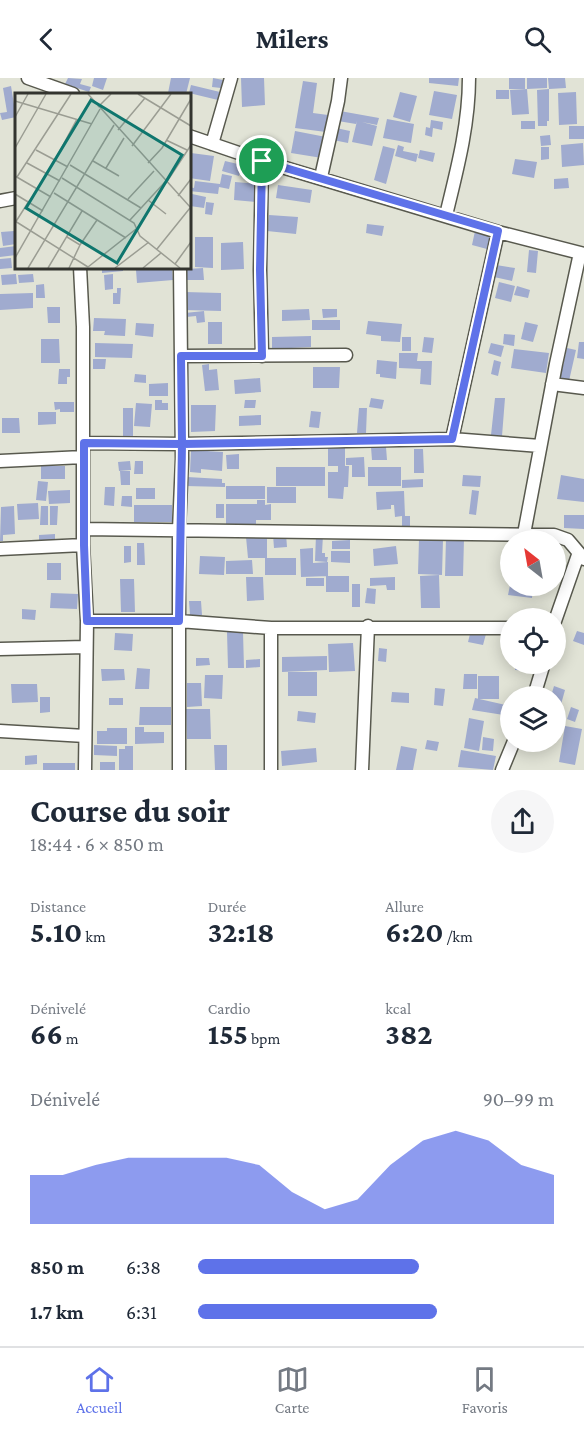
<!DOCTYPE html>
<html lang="fr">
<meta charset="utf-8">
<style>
:root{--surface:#fff;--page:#f6f6f7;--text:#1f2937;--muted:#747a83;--line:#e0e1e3;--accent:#5e72e9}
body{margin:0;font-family:"Crimson Pro",serif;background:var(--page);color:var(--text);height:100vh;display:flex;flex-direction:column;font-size:22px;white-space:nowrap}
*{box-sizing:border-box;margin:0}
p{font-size:20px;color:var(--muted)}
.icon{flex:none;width:33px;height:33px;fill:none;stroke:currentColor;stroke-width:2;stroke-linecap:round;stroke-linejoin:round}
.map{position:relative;height:692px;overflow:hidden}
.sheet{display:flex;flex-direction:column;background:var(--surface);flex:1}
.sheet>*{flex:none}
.needle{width:39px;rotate:329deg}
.controls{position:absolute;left:500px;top:452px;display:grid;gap:12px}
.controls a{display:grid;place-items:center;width:66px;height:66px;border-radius:50%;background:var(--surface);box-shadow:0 3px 15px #0003;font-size:30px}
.pin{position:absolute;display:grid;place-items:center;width:51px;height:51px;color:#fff;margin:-26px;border:3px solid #fff;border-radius:50%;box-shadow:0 2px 6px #0007}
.round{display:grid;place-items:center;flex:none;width:63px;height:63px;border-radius:32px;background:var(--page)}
.head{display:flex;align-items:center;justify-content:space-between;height:102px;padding:0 30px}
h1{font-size:33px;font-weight:700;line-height:45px}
.stats{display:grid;grid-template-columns:repeat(3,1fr);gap:9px;height:102px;padding:6px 30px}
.stats div{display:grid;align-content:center}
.stats b{font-size:30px;font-weight:700}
.stats small{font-size:16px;font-weight:400}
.stats p{font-size:16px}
.chart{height:168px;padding:12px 30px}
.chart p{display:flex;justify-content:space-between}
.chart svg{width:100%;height:108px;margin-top:6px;fill:var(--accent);opacity:.7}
ul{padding:0 30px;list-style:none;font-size:20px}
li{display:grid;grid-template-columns:96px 72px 1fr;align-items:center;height:45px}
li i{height:15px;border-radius:8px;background:var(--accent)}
header{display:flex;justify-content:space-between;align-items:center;height:78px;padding:0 30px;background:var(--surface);font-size:27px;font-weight:700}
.dock{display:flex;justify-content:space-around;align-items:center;height:84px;border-top:2px solid var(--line);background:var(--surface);font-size:16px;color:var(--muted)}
.dock a{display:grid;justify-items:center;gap:3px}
.dock .current{color:var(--accent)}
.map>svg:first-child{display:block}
.building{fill:#a0abcf}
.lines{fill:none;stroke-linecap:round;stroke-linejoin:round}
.minor-casing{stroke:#58594e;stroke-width:15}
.minor{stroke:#fff;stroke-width:12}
.route-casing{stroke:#fff;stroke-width:12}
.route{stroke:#5e72e9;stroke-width:8}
.inset-road{fill:none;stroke:#9b9d93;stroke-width:1.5}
.view{fill:#0f766e;fill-opacity:0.15;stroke:#0f766e;stroke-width:3}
.inset-edge{fill:none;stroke:#33342f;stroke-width:3}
</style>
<header><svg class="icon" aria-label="back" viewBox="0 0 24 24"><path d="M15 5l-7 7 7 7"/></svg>Milers<svg class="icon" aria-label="search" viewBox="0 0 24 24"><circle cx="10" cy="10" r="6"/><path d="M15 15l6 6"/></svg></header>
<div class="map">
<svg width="584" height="692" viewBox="0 0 584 692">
<rect width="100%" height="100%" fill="#e1e3d6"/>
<path class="building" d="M68,0l14,1 -2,5 11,3 -2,5 -24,-8z
M94,0h13l-4,12 -11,-4z
M171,0h19l-4,16 -18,-1z
M213,0l10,2 -2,8 -9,-1z
M241,0h23l1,27 -23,2z
M429,0h30l-1,8 -29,-3z
M509,0h16v11h-16z
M527,0h20v10l-20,1z
M548,0h17l1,10 -17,1z
M303,3l14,2 -4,30 15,2 -2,17 -31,-4z
M191,7l29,7 -2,8 -29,-7z
M11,8l5,31 -14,3 -2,-7 7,-1 -4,-24z
M527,11l2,25 -17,1 -2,-25z
M549,11v32h-2v5h-9l-1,-36z
M496,12h13v9h-13z
M434,13l23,4 -5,24 -23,-4z
M400,14l17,4 -7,26 -17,-5z
M576,14l1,32 -18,1 -1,-32z
M340,33l39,7 -2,7 -15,-3 15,4 -5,20 -20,-4 5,-21 -1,3 -18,-3z
M387,41l27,5 -3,19 -28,-5z
M431,42l12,2 -1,8 -9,-2 -1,9 -7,-2 1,-8 4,1z
M521,43h14v8h-14z
M569,48h15v13h-15z
M336,50l14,3 -2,12 -15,-3z
M295,53l31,6 -4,21 -31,-5z
M550,57l1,10 -10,1 -1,-10z
M583,65l1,22 -22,2 -1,-22z
M398,67l6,2 -1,4 15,3 -2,8 -21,-6z
M383,68l12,3 -9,35 -12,-4z
M541,69h8v12l-8,1z
M420,72l15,3 -2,9 -15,-4z
M191,75l23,3 -4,25 -21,-3z
M515,81l22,3 -3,16 -22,-4z
M225,83l17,4 -3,11 -17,-5z
M222,96l10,2 -3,13 -10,-2 -1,7 -29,-3v-4l5,1 1,-7 25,3z
M568,100l1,10 -15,1v-10z
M235,104l24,2 -2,18 -23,-2z
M278,107l34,5 -2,13 -34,-5z
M192,116l14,3 -2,11 -14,-2z
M206,124l8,1 -2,12 -7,-1z
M269,137l29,2 -2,17 -29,-3z
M367,146l17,2 -2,10 -16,-3z
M14,153l2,13 -13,2 -2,-14z
M475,153l16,4 -4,14 -15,-4z
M195,159h18v31l-18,-1z
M243,164l1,27 -23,1v-27z
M16,168v9l-16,2v-9z
M529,172l9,1 -2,22 -9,-1z
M11,180l1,10 -12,1v-10z
M496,187l19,3 -3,13 -18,-4z
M102,189h21v4l-21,2z
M172,189l1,13 -36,3 -1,-13z
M203,190l1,12h-17v-11z
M16,196l1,10 -15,1 -1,-10z
M33,196l1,8 -15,1 -1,-8z
M113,196v15l-8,1 -1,-15z
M499,204l16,4 -4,16 -16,-4z
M44,206l1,14h-9v-13z
M517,208l13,4 -2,8 -14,-3z
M117,210h4l-1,16h-7v-11h4z
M185,214l36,1v18l-37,-1z
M33,215v15l-33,2v-16z
M47,229h13v16h-12z
M309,231l1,11 -28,1v-11z
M322,231h15v8l-14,1z
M204,233l1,11 -8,1 -1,-7 -10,1 -1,-4z
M94,240l32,1 -1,17 -21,-1 1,-4h-12z
M312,242h28v10h-28z
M368,243l34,3 -2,18 -19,-1v-5l-15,-2z
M208,244h14v22h-14z
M525,244l13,3 -5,17 -12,-3z
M136,245l18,1 -1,13 -18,-2z
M504,256l11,1 -1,11 -11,-2z
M311,258v11l-39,2v-12z
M402,259h9v14h-9z
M424,259l10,1 -2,15 -10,-1z
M41,261h18l1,24h-19z
M579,264h5v17l-7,-1z
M95,265l38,1 -1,14 -37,-1z
M491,265l13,3 -3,11 -13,-4z
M567,270l9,2 -7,31 -9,-2z
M514,271l35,4 -3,20 -35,-5z
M399,275h19l-1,8h15l-1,24 -11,-1 1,-15 -22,-1z
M93,281h13l-1,10h-12z
M377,282l20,2 -1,17 -16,-2v-3h-4z
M494,282l7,2 -3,14 -7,-2z
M209,286v6l8,-1 2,21 -14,1 -3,-26z
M313,289h27l-1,21h-26z
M59,291h11v8h-3v7h-9z
M135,296l11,1v8l-12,-1z
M260,300l1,14 -26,2 -1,-14z
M168,305v13h-19v-12z
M371,320l13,2 -2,9 -13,-2z
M495,320h10l-3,38 -11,-1z
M155,322h7v3h6v7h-13z
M245,322h11l-1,8h-11z
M54,324h20v10h-14v-3l-5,1z
M136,325l16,1 -2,23 -16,-1z
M191,327h25l-1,26 -24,1z
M123,330h10v29h-10z
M359,330h8l-1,25h-9z
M311,333l10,1 -2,16 -10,-1z
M38,334h18v12l-18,1z
M261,337v10l-22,1v-10z
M2,340h17l1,15h-18z
M328,369h17v19h4l-1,21h-4l-1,12 -15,-1v-26h10v-6h-10z
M371,369h15l1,13h-15z
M414,371h9l1,24h-10z
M191,372l32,2 -1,19 -21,-2v4l-11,-1z
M239,376v15h-12l-1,-14z
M364,379l1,20h-13v-12h-6v-7z
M130,383l1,9 -12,1 -1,-9z
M135,383h8v13h-9z
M41,388h24v13h-24z
M276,389h49v19h-49z
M368,389h33v19h-33z
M120,393h10v14h-9z
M463,397l18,1 -1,11 -18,-1z
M561,397l23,4v23l-27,-3z
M187,399l35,2v4h3v4l-39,-1z
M423,401v8l-21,1v-8z
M38,403l10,1 -2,19 -10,-1z
M226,408h39v13h-39z
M105,409h10l-1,19 -10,-1z
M267,409h29v16h-29z
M136,410h19v11h-19z
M70,412v13l-21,1 -1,-13z
M472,412l7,1 -3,24 -7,-1z
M404,413l1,25h5v10h-8v-10l-7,1 -1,-12h-3v4l-14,1 -1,-18z
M122,418h10v11l-11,-1z
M257,422h8v5l6,-1v16h-15v5l-30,-1v-20h31z
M38,425l1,16 -21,1 -1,-16z
M216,426h8v14h-8z
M134,427h38v17h-38z
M14,428l1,28 -12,1v6h-3l1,-34z
M41,428h7v19h-8z
M50,428h8l-1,19h-7z
M564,437h20v14l-20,-1z
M223,453l44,6v21h29v17h-31v-17h-17l-2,-21 -23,1z
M55,456v7l-16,1v-7z
M286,456l1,13 -13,1 -1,-13z
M316,457h7l-1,18h3v4h3l-1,5 -12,-1z
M446,460l18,1 -1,37h-18z
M419,461l24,1 -1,35 -24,-1z
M350,462v9h-18v-8z
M137,465h7l1,22h-8z
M124,468h7v16l-7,1z
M396,468l2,18 -24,2 -1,-17z
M313,470v15l15,-1v14l-27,1 -1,-28z
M331,473h19v12l-19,-1z
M200,478l25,1 -1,18 -25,-1z
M252,482l1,14h-27v-13z
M47,485h14v17h-14z
M439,497l1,33h-19l-1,-32z
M326,498h23v16h-23z
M246,499h17l1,23 -17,1z
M395,499v13h-8l-1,-5 -16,1v-8z
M306,500h18v8h-18z
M120,501h14l1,33h-14z
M352,506h8v23h-8z
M510,507h23l-1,13 -24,-3z
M367,510l9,1 -1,15 -10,-1z
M51,515l27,1 -1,15 -27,-1z
M189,523h12l1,14h-12z
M22,531l14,1 -1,10 -13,-1z
M471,552l15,4 -3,11 -15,-3z
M577,553l7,2v12l-11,-4z
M227,554h16l1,36h-16z
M115,555l18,1 -1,17 -18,-1z
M353,565l2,28 -26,1 -1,-28z
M379,570l8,1 -1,13 -8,-1z
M327,578v14l-45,2v-15z
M196,580h13l1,7 -14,1z
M260,581v8l-14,1v-8z
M515,585h17v8l-17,-1z
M137,590l13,1 -1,20h-14z
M101,591h23l1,11 -23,1z
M288,594h29v24h-29z
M464,596h13v15h-14z
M205,597h18l-1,24 -18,-1z
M478,598h21v23h-21z
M187,605h14l1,23 -15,1z
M11,606h26l1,18 -26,1z
M554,608l11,4 -5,18 -5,-2v-10h-4z
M435,610l10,1 -2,17 -9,-1z
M392,614l17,1v10l-18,-1z
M40,619h10v15l-10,1z
M109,620h14v7h-14z
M475,620l35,8v10l-38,-6z
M140,629h31v18h-32z
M571,629l8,3 -4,12 -8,-3z
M186,631h24l1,30h-24z
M298,633l18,2 -1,10 -18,-2z
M469,640l15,3 -5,30 -15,-3z
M565,648l17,3 -7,36 -16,-3z
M135,649h9v5h20v11l-29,1z
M107,650h20v16h-30v-13h10z
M483,659l11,2 -1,12 -11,-1z
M427,662l12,2 -2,9 -12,-2z
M94,667l23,1v10l-23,-1z
M214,667h13v25h-12z
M125,668h8v24h-14v-21h6z
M401,668l16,3 -4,21h-17z
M316,670l1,14 -35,4 -1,-15z
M461,672l35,6 -3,14 -35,-3z
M37,677v9l-12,1v-9z
M100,684h15v8h-15z
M43,685h32v7h-32z"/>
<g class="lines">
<g class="minor-casing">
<path id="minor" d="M28,0l45,16
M189,58l73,25 236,71 86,22
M212,66l19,-66
M321,99l17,-76 3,-23
M0,123l16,-3
M446,137c11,-45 23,-90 23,-137
M80,189l3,60v218l4,76 -2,149
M181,278l165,-1
M262,278l-2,-86 2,-109
M552,306l32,4
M452,361l46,-207
M84,365l98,1 270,-5 88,7
M0,383l83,-4
M83,451l471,6 14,5 16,19
M524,456l32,-170 24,-111
M0,471l83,-4
M87,543h92l92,7h239
M555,543l23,-66
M271,550v142
M0,571l86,-2
M534,618l10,-33
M0,653l85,5
M179,692v-240l3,-71 -2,-192
M362,692l6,-144
M502,692l12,-29"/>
</g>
<use href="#minor" class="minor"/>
</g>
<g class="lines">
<g class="route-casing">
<path id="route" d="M262,83l-2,109 2,86h-81l1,88 -3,177h-92l-3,-76v-102l98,1 270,-5 46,-208 -236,-70"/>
</g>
<use href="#route" class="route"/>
</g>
<g transform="translate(15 15)">
<rect width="176" height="176" fill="#e1e3d6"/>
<path class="inset-road" d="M73,1l103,114M123,1l53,32M0,8l77,23M83,14l13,-13M0,24l13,-23M103,37l27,-32M151,47l21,10M117,53l39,-52M0,55l31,-54M21,57l32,17M40,67l22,-41M78,68l26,15M12,70l33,18M133,70l14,-15 29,-49M55,72l71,43M91,75l18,-30M0,83l36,21M2,84l54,-83M47,85l72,45 6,13 40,32M151,90l25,-38M39,100l72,45M0,101l28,17M163,103l13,-17M113,106l26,-28M133,107l18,14M115,127l35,-38M0,128l73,46M0,130l14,-22M52,144l13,8 17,-25M142,156l33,-41M0,165l85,-149M160,171l16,-22M73,174l48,-38M13,175l86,-143M33,175l34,-57M54,175l11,-23M100,175l34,-26M128,175l18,-15"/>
<path class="view" d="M76,7l91,55 -65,108 -91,-55z"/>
<rect width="176" height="176" class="inset-edge"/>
</g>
</svg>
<div class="controls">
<a><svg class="needle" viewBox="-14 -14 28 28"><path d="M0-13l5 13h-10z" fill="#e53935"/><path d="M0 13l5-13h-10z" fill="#747a83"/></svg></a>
<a><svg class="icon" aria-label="locate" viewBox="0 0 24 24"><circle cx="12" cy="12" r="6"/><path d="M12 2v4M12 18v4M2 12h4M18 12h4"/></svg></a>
<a><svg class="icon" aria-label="layers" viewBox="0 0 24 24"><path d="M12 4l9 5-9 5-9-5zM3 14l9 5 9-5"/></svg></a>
</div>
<div class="pin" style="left:262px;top:83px;background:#1e9e55"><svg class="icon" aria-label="arrive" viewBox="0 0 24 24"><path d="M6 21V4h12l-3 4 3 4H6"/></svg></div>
</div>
<section class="sheet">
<div class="head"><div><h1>Course du soir</h1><p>18:44 · 6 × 850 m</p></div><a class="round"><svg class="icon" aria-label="share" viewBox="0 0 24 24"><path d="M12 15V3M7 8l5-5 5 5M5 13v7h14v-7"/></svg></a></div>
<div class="stats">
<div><p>Distance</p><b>5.10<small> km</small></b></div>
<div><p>Durée</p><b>32:18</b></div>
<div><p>Allure</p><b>6:20<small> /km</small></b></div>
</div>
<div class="stats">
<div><p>Dénivelé</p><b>66<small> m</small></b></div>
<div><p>Cardio</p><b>155<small> bpm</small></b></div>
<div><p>kcal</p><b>382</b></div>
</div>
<div class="chart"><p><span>Dénivelé</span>90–99 m</p>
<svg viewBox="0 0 160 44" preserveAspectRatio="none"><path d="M0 44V24L10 24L20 20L30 17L40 17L50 17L60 17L70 20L80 31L90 38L100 34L110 20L120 10L130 6L140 10L150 20L160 24V44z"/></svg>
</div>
<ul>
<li><b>850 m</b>6:38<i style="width:62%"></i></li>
<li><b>1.7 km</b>6:31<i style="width:67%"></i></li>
</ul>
</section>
<nav class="dock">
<a class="current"><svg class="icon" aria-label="home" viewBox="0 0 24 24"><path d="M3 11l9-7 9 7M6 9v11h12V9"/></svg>Accueil</a>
<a><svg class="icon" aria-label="map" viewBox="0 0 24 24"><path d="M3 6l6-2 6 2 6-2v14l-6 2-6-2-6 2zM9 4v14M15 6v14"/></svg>Carte</a>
<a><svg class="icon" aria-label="saved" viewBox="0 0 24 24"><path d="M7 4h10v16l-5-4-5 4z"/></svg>Favoris</a>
</nav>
